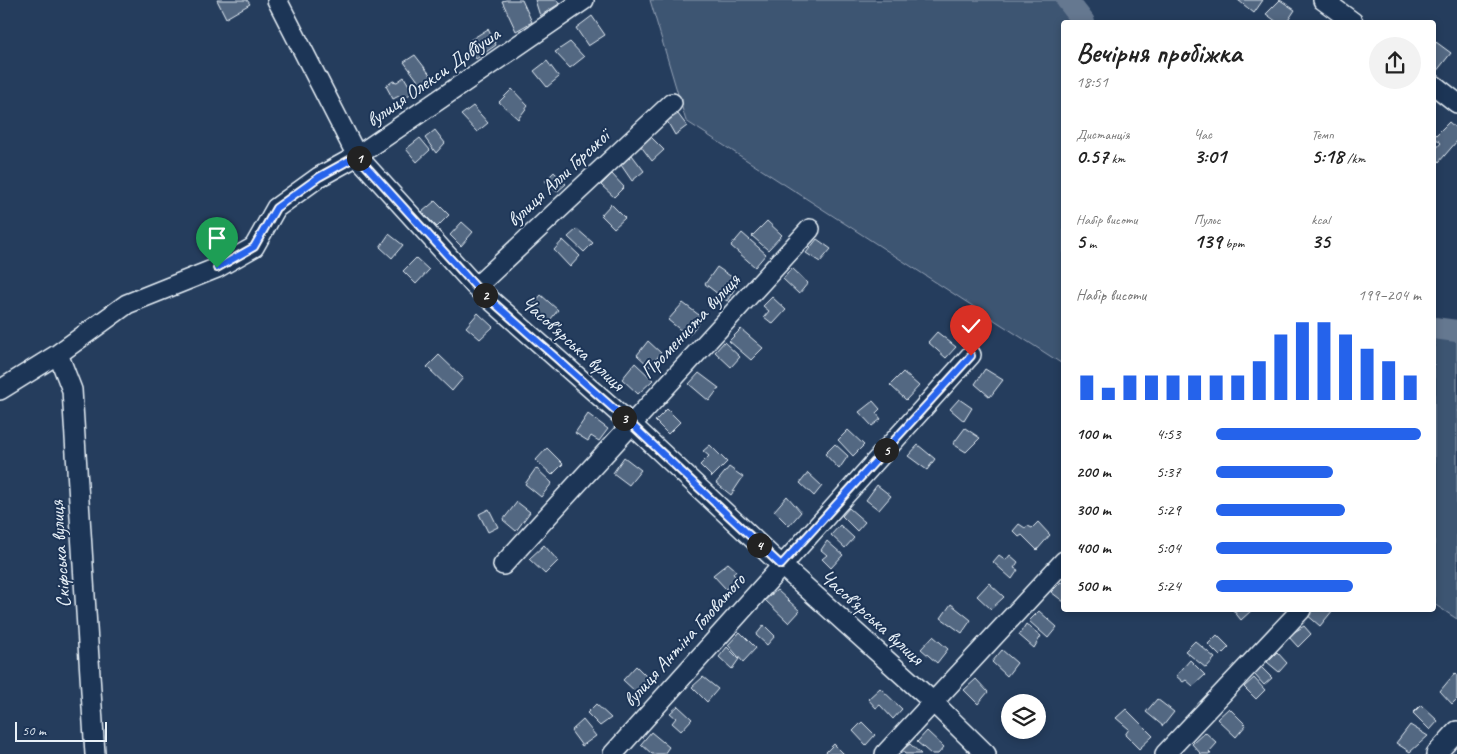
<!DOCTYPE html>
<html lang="uk">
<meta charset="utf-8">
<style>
:root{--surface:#fff;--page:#f2f2f2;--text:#222;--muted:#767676;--accent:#2563eb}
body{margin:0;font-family:Caveat,sans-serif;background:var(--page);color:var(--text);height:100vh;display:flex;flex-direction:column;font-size:19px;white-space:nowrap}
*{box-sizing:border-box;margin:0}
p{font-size:16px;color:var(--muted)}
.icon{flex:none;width:28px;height:28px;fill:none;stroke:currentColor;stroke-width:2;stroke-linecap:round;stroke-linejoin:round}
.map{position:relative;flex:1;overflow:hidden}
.sheet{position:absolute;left:1061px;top:20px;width:375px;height:592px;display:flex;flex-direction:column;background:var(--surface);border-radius:5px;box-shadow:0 2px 8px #0003}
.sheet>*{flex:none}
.tools{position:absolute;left:1001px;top:694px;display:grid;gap:10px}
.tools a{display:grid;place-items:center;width:45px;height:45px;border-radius:50%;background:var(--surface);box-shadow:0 2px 8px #0003;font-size:25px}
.scale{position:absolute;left:15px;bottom:12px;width:92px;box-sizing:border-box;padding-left:5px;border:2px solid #e8f1f8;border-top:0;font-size:14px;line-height:18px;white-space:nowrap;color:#e8f1f8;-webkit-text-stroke:4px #1d3557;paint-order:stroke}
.pin{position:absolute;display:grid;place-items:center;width:42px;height:42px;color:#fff;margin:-51px -21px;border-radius:50% 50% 50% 0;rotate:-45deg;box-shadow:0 0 5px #0007}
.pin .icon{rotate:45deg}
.km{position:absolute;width:25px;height:25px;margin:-12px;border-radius:50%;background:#222;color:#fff;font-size:14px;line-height:25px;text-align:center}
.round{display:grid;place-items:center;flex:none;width:52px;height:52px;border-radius:26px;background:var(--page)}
.headline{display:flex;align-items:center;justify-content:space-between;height:85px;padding:0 15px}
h1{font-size:28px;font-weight:600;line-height:38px}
.stats{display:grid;grid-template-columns:repeat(3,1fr);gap:8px;height:85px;padding:5px 15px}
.stats div{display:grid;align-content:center}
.stats b{font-size:21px;font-weight:600}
.stats small{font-size:14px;font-weight:400}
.stats p{font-size:14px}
.chart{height:140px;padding:10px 15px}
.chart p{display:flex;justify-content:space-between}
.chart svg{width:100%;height:90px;margin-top:5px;stroke:var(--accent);stroke-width:6}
ul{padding:0 15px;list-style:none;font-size:16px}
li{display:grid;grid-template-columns:80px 60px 1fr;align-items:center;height:38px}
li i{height:12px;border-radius:6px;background:var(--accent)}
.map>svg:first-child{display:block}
.green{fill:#3e5472;stroke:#93a2b5}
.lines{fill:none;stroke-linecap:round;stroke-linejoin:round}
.river{stroke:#657890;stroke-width:22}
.building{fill:#536782;stroke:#e8f1f8}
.minor-casing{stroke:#e8f1f8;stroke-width:22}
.minor{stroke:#1d3557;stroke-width:19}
.route-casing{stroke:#fff;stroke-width:10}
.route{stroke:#2563eb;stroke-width:6}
.labels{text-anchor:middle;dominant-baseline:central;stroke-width:4;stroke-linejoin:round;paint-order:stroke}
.street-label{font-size:20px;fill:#e8f1f8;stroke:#1d3557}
</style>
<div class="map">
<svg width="1457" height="754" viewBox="0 0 1457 754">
<rect width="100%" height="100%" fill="#253d5d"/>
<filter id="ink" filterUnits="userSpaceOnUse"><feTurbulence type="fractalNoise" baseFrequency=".02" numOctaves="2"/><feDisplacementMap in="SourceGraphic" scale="10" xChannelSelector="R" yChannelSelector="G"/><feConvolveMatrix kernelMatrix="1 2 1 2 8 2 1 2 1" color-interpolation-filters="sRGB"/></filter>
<g filter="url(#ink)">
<path class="green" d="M650,0h417l17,22h-20v343l-378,-244z
M1434,328l23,3v288l-23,-15z"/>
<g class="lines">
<path class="river" d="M1067,0l17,22
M1434,328l23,3"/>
</g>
<path class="building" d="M217,0h30l3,4 -24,14z
M506,0h16l10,22 -16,9 -14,-30z
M535,0h22l2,4 -19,12z
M1238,0h25l-9,13z
M1280,0l15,10 -8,12h-10l-11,-8z
M592,16l13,19 -17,11 -12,-18z
M488,29l8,16 -20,14 -9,-17z
M570,42l14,15 -14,11 -15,-16z
M1436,42l15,11 -15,19 -2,-2v-25z
M415,55l20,26 -11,8 -20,-27z
M547,61l12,16 -12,10 -13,-16z
M404,77l9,15 -10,7 -4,-3 -6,3 -7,-13 7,-5 4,1z
M512,89l16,17 -10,13 -19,-17z
M473,106l15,17 -11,9 -16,-17z
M678,114l9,12 -12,9 -8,-14z
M1449,122l8,7v12l-18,21 -5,-6v-5l7,-8 -7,-6z
M435,130l10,13 -9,10 -11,-15z
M650,136l14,14 -12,11 -12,-16z
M420,138l10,12 -13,12 -11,-13z
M632,155l12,16 -12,10 -11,-16z
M554,172l12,12 -9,8 -12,-11z
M612,174l12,13 -10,10 -13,-12z
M435,201l14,14 -12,12 -15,-15z
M611,204l14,14 -11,10 -13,-13z
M767,221l15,14 -14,15 -16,-14z
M462,222l11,10 -12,14 -11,-11z
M577,229l16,14 -9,9 -16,-15z
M742,233l24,21 -11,13 -24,-21z
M389,234l14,11 -11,13 -12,-11z
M817,239l14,10 -11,13 -14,-9z
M563,240l17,16 -10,11 -16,-17z
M416,258l13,12 -13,14 -13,-13z
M717,267l22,15 -12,19 -22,-17z
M792,268l16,15 -9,11 -16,-15z
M541,295l17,15 -11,14 -18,-15z
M772,297l14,13 -13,14 -9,-7 5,-6 -6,-5z
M683,303l20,15 -15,18 -20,-16z
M478,313l15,14 -13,12 -14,-12z
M741,329l22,19 -12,12 -22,-19z
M937,332l19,15 -10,11 -18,-16z
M648,341l13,12 -11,14 -13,-12z
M724,342l16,15 -9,10 -16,-15z
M439,355l24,23 -11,13 -25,-24z
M635,363l18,17 -15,14 -16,-15z
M985,369l18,11 -13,17 -15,-13z
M903,372l16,14 -13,14 -16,-15z
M699,373l20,15 -10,13 -20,-17z
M959,399l13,9 -8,13 -14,-12z
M873,401l7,8 -4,4 5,6 -9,7 -13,-14z
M667,409l13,13 -12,12 -13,-13z
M588,414l20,15 -9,12 -8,-5 -3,5 -13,-8z
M965,428l15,10 -14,14 -13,-8z
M848,430l16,15 -11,11 -15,-16z
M835,444l13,12 -9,13 -14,-15z
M710,445l17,17 -15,15 -12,-12 9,-9 -6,-5z
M918,445l17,14 -8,11 -19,-14z
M547,448l16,16 -11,11 -16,-15z
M624,457l17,13 -12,15 -16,-12z
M729,467l14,10 -12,18 -15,-12z
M536,468l16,15 -11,14 -16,-13z
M808,473l14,13 -8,10 -14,-13z
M877,485l14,11 -12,14 -13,-10z
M787,496l14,16 -12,14 -15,-15z
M517,502l13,10 -14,19 -13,-11z
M849,508l16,14 -8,9 -15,-15z
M489,509l9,18 -10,5 -9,-18z
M1038,522l12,13 -13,15 -15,-15 -3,2 -6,-6 6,-7 6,4 3,-2 4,2z
M840,525l14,13 -9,10 -14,-13z
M827,541l16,14 -12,13 -9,-9 5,-4 -6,-5z
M544,545l14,16 -13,13 -16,-15z
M999,555l7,5 4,-5 8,7 -4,6 4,2 -6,9 -19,-17z
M728,563l8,7 -3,4 6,5 -13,10 -13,-14z
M1061,582l3,2v18l-13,-10z
M989,583l15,14 -13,12 -14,-13z
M777,590l23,21 -11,12 -24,-23z
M951,604l20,16 -9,13 -21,-15z
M1233,610h19l-11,10z
M1310,610h23l-13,16 -14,-12z
M1039,611l18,16 -9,11 -19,-17z
M1026,624l15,12 -7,12 -15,-13z
M764,625l11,11 -8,9 -11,-10z
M1304,626l7,8 -13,13 -10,-11z
M740,632l16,16 -13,14 -15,-17z
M1217,635l12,12 -9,9 -12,-12z
M933,636l15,13 -11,14 -16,-14z
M1195,641l20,17 -9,10 -21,-17z
M727,647l12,12 -7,10 -13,-12z
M1002,650l15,13 -10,13 -15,-14z
M1277,652l10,11 -8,9 -12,-10z
M1190,660l15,15 -12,11 -7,-6 -3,2 -7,-6z
M636,666l14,14 -13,13 -14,-13z
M1261,667l11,11 -8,7 -10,-11z
M1455,673l2,2v24l-5,5 -12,-13z
M703,677l15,12 -11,13 -15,-15z
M1254,678l11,12 -9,9 -12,-12z
M976,679l12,13 -10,12 -14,-14z
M880,688l22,21 -9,10 -13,-14 -4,3 -8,-9z
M1157,699l17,13 -11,14 -17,-14z
M596,704l15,14 -11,8 -13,-13z
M1421,705l17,16 -8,9 -17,-17z
M678,706l14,13 -11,12 -9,-8 4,-5 -6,-5z
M1229,708l17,17 -10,12 -19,-18z
M1126,709l27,27 -14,13 -14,-14 4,-6 -13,-11z
M583,720l13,16 -14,10 -11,-15z
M862,722l13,13 -9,10 -13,-14z
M1410,725l18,11 -18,16 -14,-9z
M927,731l17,16 -6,7h-7l-14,-12z
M651,732l18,15 -5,7h-12l-11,-10z
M1205,732l12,11 -8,9 2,2h-10l-9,-10z
M834,744l10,10h-20z
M910,744l11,10h-16l-3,-4z"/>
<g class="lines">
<g class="minor-casing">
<path id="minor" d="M277,0l80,156 119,131 155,137 150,141 152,137 53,52
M1323,0l30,22
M1434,85l23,18
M476,287l196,-184
M58,354l14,36 23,364
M0,390l58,-36 69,-50 90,-36 37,-21 22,-39 43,-31 38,-21 227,-156
M503,565l307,-336
M613,754l358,-399
M885,754l179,-193
M1165,754l136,-144
M1436,754l21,-23"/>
</g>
<use href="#minor" class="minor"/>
</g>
</g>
<g class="lines" filter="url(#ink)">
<g class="route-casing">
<path id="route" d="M217,268l37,-21 22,-39 43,-31 38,-21 119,131 155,137 150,141 190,-209"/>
</g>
<use href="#route" class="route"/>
</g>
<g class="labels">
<g class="street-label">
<text transform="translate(433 77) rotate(-35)">вулиця Олекси Довбуша</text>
<text transform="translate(558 178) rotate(-43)">вулиця Алли Горської</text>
<text transform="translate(690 326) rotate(-47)">Промениста вулиця</text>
<text transform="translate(573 343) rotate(42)">Часов'ярська вулиця</text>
<text transform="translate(60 554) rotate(-94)">Скіфська вулиця</text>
<text transform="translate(872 617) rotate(42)">Часов'ярська вулиця</text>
<text transform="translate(684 640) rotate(-48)">вулиця Антіна Головатого</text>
</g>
</g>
</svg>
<div class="tools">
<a><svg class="icon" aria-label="layers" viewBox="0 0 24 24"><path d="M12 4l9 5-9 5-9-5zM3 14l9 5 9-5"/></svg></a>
</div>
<div class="scale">50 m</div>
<div class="pin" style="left:217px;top:268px;background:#1e9e55"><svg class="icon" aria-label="arrive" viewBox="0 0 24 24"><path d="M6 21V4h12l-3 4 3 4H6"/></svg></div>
<div class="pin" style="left:971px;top:356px;background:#d93025"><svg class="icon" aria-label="check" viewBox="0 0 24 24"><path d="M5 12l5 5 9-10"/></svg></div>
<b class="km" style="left:359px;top:158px">1</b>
<b class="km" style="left:485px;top:295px">2</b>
<b class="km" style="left:624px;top:418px">3</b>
<b class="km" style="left:759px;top:545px">4</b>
<b class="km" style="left:886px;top:450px">5</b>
<section class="sheet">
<div class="headline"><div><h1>Вечірня пробіжка</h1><p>18:51</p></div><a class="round"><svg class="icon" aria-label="share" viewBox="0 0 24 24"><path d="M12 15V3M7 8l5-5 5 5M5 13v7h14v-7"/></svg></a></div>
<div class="stats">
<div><p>Дистанція</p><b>0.57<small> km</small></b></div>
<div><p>Час</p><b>3:01</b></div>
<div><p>Темп</p><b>5:18<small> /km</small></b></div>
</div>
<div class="stats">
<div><p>Набір висоти</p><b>5<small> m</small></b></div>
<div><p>Пульс</p><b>139<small> bpm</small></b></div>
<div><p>kcal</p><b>35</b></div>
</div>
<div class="chart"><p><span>Набір висоти</span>199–204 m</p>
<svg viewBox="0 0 160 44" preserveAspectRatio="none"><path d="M5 44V32M15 44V38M25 44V32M35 44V32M45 44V32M55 44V32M65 44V32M75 44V32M85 44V25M95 44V12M105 44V6M115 44V6M125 44V12M135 44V19M145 44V25M155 44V32"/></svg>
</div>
<ul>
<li><b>100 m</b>4:53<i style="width:100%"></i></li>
<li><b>200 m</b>5:37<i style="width:57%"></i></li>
<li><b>300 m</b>5:29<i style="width:63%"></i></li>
<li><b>400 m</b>5:04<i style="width:86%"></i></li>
<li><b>500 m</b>5:24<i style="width:67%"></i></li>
</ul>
</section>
</div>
